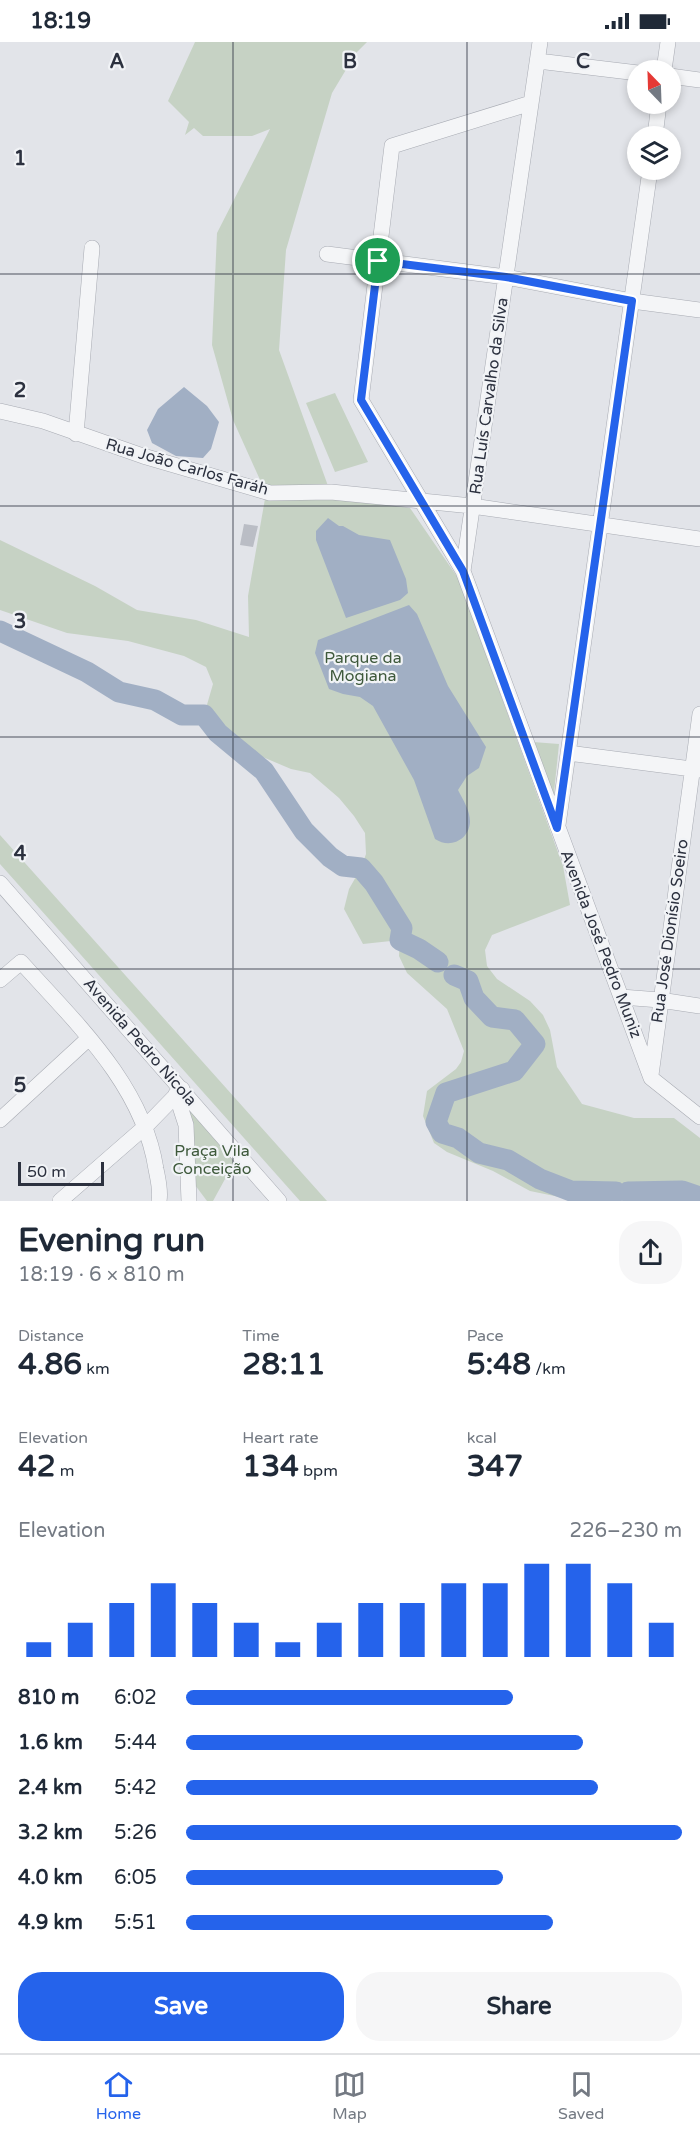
<!DOCTYPE html>
<meta charset="utf-8">
<style>
:root{--surface:#fff;--page:#f6f6f7;--text:#1f2937;--muted:#747a83;--line:#e0e1e3;--accent:#2563eb}
body{margin:0;font-family:"Varela Round",sans-serif;background:var(--page);color:var(--text);height:100vh;display:flex;flex-direction:column;font-size:22px;white-space:nowrap}
*{box-sizing:border-box;margin:0}
p{font-size:20px;color:var(--muted)}
.icon{flex:none;width:33px;height:33px;fill:none;stroke:currentColor;stroke-width:2;stroke-linecap:round;stroke-linejoin:round}
.map{position:relative;height:1159px;overflow:hidden}
.drawer{display:flex;flex-direction:column;background:var(--surface);flex:1}
.drawer>*{flex:none}
.needle{width:39px;rotate:337deg}
.tools{position:absolute;left:627px;top:18px;display:grid;gap:12px}
.tools a{display:grid;place-items:center;width:54px;height:54px;border-radius:50%;background:var(--surface);box-shadow:0 3px 9px #0003;font-size:30px}
.scale{position:absolute;left:18px;bottom:15px;width:86px;box-sizing:border-box;padding-left:6px;border:3px solid #2c313f;border-top:0;font-size:16px;line-height:21px;white-space:nowrap;color:#2c313f;-webkit-text-stroke:4px #f1f3f6;paint-order:stroke}
.pin{position:absolute;display:grid;place-items:center;width:51px;height:51px;color:#fff;margin:-26px;border:3px solid #fff;border-radius:50%;box-shadow:0 2px 6px #0007}
.round{display:grid;place-items:center;flex:none;width:63px;height:63px;border-radius:24px;background:var(--page)}
.head{display:flex;align-items:center;justify-content:space-between;height:102px;padding:0 18px}
h1{font-size:33px;font-weight:700;line-height:45px}
.figures{display:grid;grid-template-columns:repeat(3,1fr);gap:9px;height:102px;padding:6px 18px}
.figures div{display:grid;align-content:center}
.figures b{font-size:30px;font-weight:700}
.figures small{font-size:16px;font-weight:400}
.figures p{font-size:16px}
.chart{height:168px;padding:12px 18px}
.chart p{display:flex;justify-content:space-between}
.chart svg{width:100%;height:108px;margin-top:6px;stroke:var(--accent);stroke-width:6}
.primary-button{display:flex;gap:12px;margin-top:auto;padding:12px 18px}
.primary-button a{flex:1;height:69px;border-radius:24px;background:var(--accent);color:#fff;font-size:24px;font-weight:700;line-height:69px;text-align:center}
.primary-button a+a{background:var(--page);color:var(--text)}
ul{padding:0 18px;list-style:none;font-size:20px}
li{display:grid;grid-template-columns:96px 72px 1fr;align-items:center;height:45px}
li i{height:15px;border-radius:8px;background:var(--accent)}
.status{display:flex;justify-content:space-between;align-items:center;height:42px;padding:0 30px;background:var(--surface);direction:ltr}
.status svg{height:16px;fill:currentColor}
.tabs{display:flex;justify-content:space-around;align-items:center;height:84px;border-top:2px solid var(--line);background:var(--surface);font-size:16px;color:var(--muted)}
.tabs a{display:grid;justify-items:center;gap:3px}
.tabs .active{color:var(--accent)}
.map>svg:first-child{display:block}
.green{fill:#c6d2c4}
.water{fill:#a1afc4}
.lines{fill:none;stroke-linecap:round;stroke-linejoin:round}
.river{stroke:#a1afc4;stroke-width:21}
.building{fill:#babdc5}
.minor-casing{stroke:#a8abb3;stroke-width:16}
.minor{stroke:#f4f5f7;stroke-width:15}
.route-casing{stroke:#fff;stroke-width:12}
.route{stroke:#2563eb;stroke-width:8}
.grid{fill:none;stroke:#2c313f;stroke-width:1.5;stroke-opacity:0.55}
.labels{text-anchor:middle;dominant-baseline:central;stroke-width:4.5;stroke-linejoin:round;paint-order:stroke}
.street-label{font-size:16px;fill:#2c313f;stroke:#f1f3f6}
.park-label{font-size:16px;fill:#3e593b;stroke:#f1f3f6}
.grid-label{font-size:20px;text-anchor:middle;font-weight:bold;fill:#2c313f;stroke:#f1f3f6;stroke-width:4.5;stroke-linejoin:round;paint-order:stroke}
</style>
<div class="status"><b>18:19</b><svg viewBox="0 0 49 12"><path d="M0 12V9h3v3zM5 12V6h3v6zM10 12V3h3v9zM15 12V0h3v12zM26 1h20v11H26zM47 4h2v5h-2z"/></svg></div>
<div class="map">
<svg width="700" height="1159" viewBox="0 0 700 1159">
<rect width="100%" height="100%" fill="#e2e4e9"/>
<path class="green" d="M195,0h172l-11,11 -24,40 -46,157 -7,100 53,147 78,11 48,70 105,288 7,39 -78,30 -7,15 2,16 10,13 33,22 13,14 7,15 7,37 25,37 52,14h40l26,20v63l-126,-1 -44,-9 -37,-20 -46,-19 -13,-9 -11,-27 4,-25 29,-22 5,-7 3,-11 -17,-42 -40,-36 -8,-17 1,-16 -37,4 -19,-35 5,-20 12,-21 5,-14 -1,-21 -11,-17 -15,-18 -29,-25 -19,-4 -33,-14 -41,-34 -13,-6 9,-31 -7,-17 -22,-11 -56,-15 -61,-8 -67,-23v-70l95,46 42,24 59,10 53,17 -1,-41 18,-103 -33,-73 -21,-75 5,-112 53,-104 -18,7h-49l-9,-8 -9,7 4,-13 -21,-21z
M335,351l33,69 -33,10 -29,-69z
M533,700l26,2 -6,58z
M0,793l327,366h-27l-300,-337z
M189,1065l47,52 -23,42h-6l-12,-16z"/>
<path class="water" d="M184,345l23,19 12,16 -8,27 -8,9 -27,-2 -24,-13 -5,-13 11,-21z
M328,476l11,8h4l16,9 31,5 16,39 2,14 -8,7 -54,18 -30,-78v-9z
M409,563l8,9 31,72 38,61 -7,21 -12,8 -9,14c5,10 12,20 12,32 -1,18 -20,27 -35,17l-21,-59 -41,-74 -13,-9 -17,-3 -14,-5 -14,-36 3,-13z"/>
<g class="lines">
<path class="river" d="M0,589l87,41 32,20 36,8 27,15h22l14,18 46,38 40,60 26,26 13,9 18,2 13,15 28,45 -2,12 19,9 19,13
M454,933l14,6 6,17 18,19 23,3 20,24 -21,27 -68,22 -10,29 6,11 16,5 21,15 29,7 32,19 31,12 45,1
M628,1150l54,-1 18,6"/>
</g>
<path class="building" d="M244,482l14,2 -5,21 -13,-2z"/>
<g class="lines">
<g class="minor-casing">
<path id="minor" d="M538,19l100,12
M664,28l4,-28
M670,34l30,4
M531,61l-139,43 -31,254 102,171 188,507 49,39
M655,94l4,-32
M327,212l179,23 126,24 68,9
M0,369l43,10 100,35 127,37 61,-1 141,14 228,33
M76,392l16,-186
M463,529l77,-529
M568,711l132,17
M558,783l92,-655
M0,841l279,318
M0,938l21,-18c55,61 122,123 135,207 2,11 5,21 3,32
M621,955l39,3 40,6
M651,1033l49,-361
M176,1052l10,31 3,76
M0,1078l89,-82
M60,1159l86,-75 36,-37"/>
</g>
<use href="#minor" class="minor"/>
</g>
<g class="lines">
<g class="route-casing">
<path id="route" d="M378,219l128,16 126,24 -75,527 -94,-257 -102,-171z"/>
</g>
<use href="#route" class="route"/>
</g>
<path class="grid" d="M233,0v1159M467,0v1159M0,232h700M0,464h700M0,695h700M0,927h700"/>
<g class="labels">
<g class="street-label">
<text transform="translate(489 354) rotate(-82)">Rua Luís Carvalho da Silva</text>
<text transform="translate(187 425) rotate(16)">Rua João Carlos Faráh</text>
<text transform="translate(670 889) rotate(-82)">Rua José Dionísio Soeiro</text>
<text transform="translate(601 902) rotate(69)">Avenida José Pedro Muniz</text>
<text transform="translate(140 1000) rotate(49)">Avenida Pedro Nicola</text>
</g>
<g class="park-label">
<text x="363" y="616">Parque da<tspan x="363" dy="18">Mogiana</tspan></text>
<text x="212" y="1109">Praça Vila<tspan x="212" dy="18">Conceição</tspan></text>
</g>
</g>
<g class="grid-label">
<text x="117" y="26">A</text>
<text x="350" y="26">B</text>
<text x="583" y="26">C</text>
<text x="20" y="123">1</text>
<text x="20" y="355">2</text>
<text x="20" y="586">3</text>
<text x="20" y="818">4</text>
<text x="20" y="1050">5</text>
</g>
</svg>
<div class="tools">
<a><svg class="needle" viewBox="-14 -14 28 28"><path d="M0-13l5 13h-10z" fill="#e53935"/><path d="M0 13l5-13h-10z" fill="#747a83"/></svg></a>
<a><svg class="icon" aria-label="layers" viewBox="0 0 24 24"><path d="M12 4l9 5-9 5-9-5zM3 14l9 5 9-5"/></svg></a>
</div>
<div class="scale">50 m</div>
<div class="pin" style="left:378px;top:219px;background:#1e9e55"><svg class="icon" aria-label="arrive" viewBox="0 0 24 24"><path d="M6 21V4h12l-3 4 3 4H6"/></svg></div>
</div>
<section class="drawer">
<div class="head"><div><h1>Evening run</h1><p>18:19 · 6 × 810 m</p></div><a class="round"><svg class="icon" aria-label="share" viewBox="0 0 24 24"><path d="M12 15V3M7 8l5-5 5 5M5 13v7h14v-7"/></svg></a></div>
<div class="figures">
<div><p>Distance</p><b>4.86<small> km</small></b></div>
<div><p>Time</p><b>28:11</b></div>
<div><p>Pace</p><b>5:48<small> /km</small></b></div>
</div>
<div class="figures">
<div><p>Elevation</p><b>42<small> m</small></b></div>
<div><p>Heart rate</p><b>134<small> bpm</small></b></div>
<div><p>kcal</p><b>347</b></div>
</div>
<div class="chart"><p><span>Elevation</span>226–230 m</p>
<svg viewBox="0 0 160 44" preserveAspectRatio="none"><path d="M5 44V38M15 44V30M25 44V22M35 44V14M45 44V22M55 44V30M65 44V38M75 44V30M85 44V22M95 44V22M105 44V14M115 44V14M125 44V6M135 44V6M145 44V14M155 44V30"/></svg>
</div>
<ul>
<li><b>810 m</b>6:02<i style="width:66%"></i></li>
<li><b>1.6 km</b>5:44<i style="width:80%"></i></li>
<li><b>2.4 km</b>5:42<i style="width:83%"></i></li>
<li><b>3.2 km</b>5:26<i style="width:100%"></i></li>
<li><b>4.0 km</b>6:05<i style="width:64%"></i></li>
<li><b>4.9 km</b>5:51<i style="width:74%"></i></li>
</ul>
<div class="primary-button"><a>Save</a><a>Share</a></div>
</section>
<nav class="tabs">
<a class="active"><svg class="icon" aria-label="home" viewBox="0 0 24 24"><path d="M3 11l9-7 9 7M6 9v11h12V9"/></svg>Home</a>
<a><svg class="icon" aria-label="map" viewBox="0 0 24 24"><path d="M3 6l6-2 6 2 6-2v14l-6 2-6-2-6 2zM9 4v14M15 6v14"/></svg>Map</a>
<a><svg class="icon" aria-label="saved" viewBox="0 0 24 24"><path d="M7 4h10v16l-5-4-5 4z"/></svg>Saved</a>
</nav>
